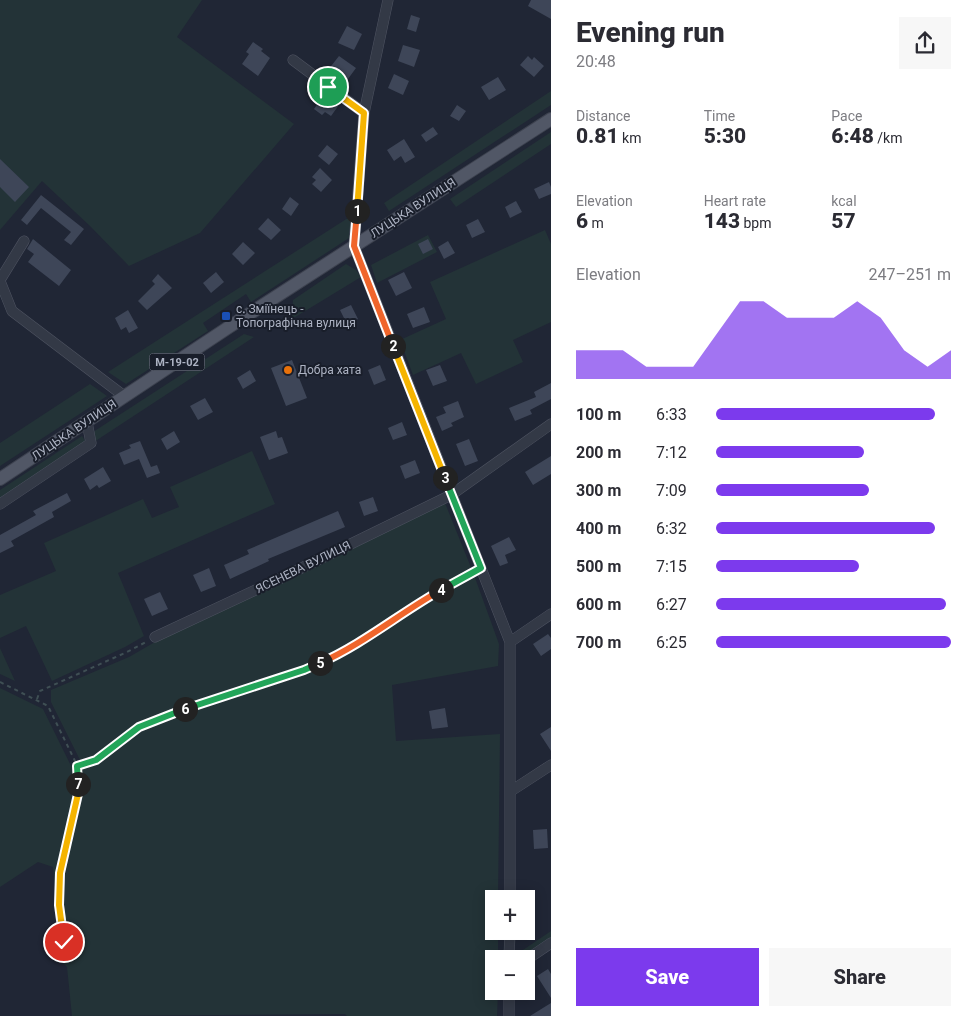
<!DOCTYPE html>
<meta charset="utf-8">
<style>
:root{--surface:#fff;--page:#f7f7f7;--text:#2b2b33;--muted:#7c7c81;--accent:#7c3aed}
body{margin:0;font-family:Roboto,sans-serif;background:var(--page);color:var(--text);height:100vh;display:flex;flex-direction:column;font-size:19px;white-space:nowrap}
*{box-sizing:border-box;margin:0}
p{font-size:16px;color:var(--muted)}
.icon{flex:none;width:28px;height:28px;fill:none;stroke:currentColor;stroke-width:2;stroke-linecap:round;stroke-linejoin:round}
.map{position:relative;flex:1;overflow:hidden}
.panel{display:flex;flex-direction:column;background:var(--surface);width:425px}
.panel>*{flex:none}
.buttons{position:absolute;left:485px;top:890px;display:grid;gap:10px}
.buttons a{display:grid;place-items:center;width:50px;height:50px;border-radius:0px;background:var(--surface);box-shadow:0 2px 12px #0003;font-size:25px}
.pin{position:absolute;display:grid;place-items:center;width:42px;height:42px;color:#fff;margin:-21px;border:2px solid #fff;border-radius:50%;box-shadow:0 1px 5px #0007}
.km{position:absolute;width:25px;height:25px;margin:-12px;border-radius:50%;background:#222;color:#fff;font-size:14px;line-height:25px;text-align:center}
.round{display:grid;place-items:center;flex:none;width:52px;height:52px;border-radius:0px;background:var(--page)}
.headline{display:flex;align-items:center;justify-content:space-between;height:85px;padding:0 25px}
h1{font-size:28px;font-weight:800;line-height:38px}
.metrics{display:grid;grid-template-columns:repeat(3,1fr);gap:8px;height:85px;padding:5px 25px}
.metrics div{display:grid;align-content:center}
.metrics b{font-size:21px;font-weight:800}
.metrics small{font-size:14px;font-weight:400}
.metrics p{font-size:14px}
.chart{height:140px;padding:10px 25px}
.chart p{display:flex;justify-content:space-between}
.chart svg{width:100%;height:90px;margin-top:5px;fill:var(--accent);opacity:.7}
.action{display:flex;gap:10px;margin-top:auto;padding:10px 25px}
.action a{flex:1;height:58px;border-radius:0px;background:var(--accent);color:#fff;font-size:20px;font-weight:800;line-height:58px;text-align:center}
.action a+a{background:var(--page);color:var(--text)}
ul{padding:0 25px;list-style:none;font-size:16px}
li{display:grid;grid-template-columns:80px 60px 1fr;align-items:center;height:38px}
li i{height:12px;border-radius:6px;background:var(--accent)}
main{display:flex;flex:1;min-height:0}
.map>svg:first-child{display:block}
.green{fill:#233337}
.building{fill:#3e4658}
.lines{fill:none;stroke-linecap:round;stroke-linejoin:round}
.minor-casing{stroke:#4e5361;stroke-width:11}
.major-casing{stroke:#3d424f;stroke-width:14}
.path{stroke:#3f4f54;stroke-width:2;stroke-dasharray:4 4;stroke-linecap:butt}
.minor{stroke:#333946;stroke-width:10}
.major{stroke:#515766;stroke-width:12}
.split-1-casing{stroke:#fff;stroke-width:10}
.split-2-casing{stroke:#fff;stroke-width:10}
.split-3-casing{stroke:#fff;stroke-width:10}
.split-4-casing{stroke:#fff;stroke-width:10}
.split-5-casing{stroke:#fff;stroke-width:10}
.split-6-casing{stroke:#fff;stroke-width:10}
.split-7-casing{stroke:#fff;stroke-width:10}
.split-8-casing{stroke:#fff;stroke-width:10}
.split-1{stroke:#f5b400;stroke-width:6}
.split-2{stroke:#f0652b;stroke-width:6}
.split-3{stroke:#f5b400;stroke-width:6}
.split-4{stroke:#22a559;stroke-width:6}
.split-5{stroke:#f0652b;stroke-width:6}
.split-6{stroke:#22a559;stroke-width:6}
.split-7{stroke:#22a559;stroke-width:6}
.split-8{stroke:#f5b400;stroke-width:6}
.transit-dot{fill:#1a4fb4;stroke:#191e2a;stroke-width:2}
.food-dot{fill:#e8710a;stroke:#191e2a;stroke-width:2}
.labels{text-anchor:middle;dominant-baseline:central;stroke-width:4;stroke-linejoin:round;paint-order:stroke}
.shield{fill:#191e2a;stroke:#818695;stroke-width:1}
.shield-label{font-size:11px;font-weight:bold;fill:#adb3c3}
.street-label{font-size:12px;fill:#adb3c3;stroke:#191e2a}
.poi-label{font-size:12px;fill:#adb3c3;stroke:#191e2a;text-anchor:start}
</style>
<main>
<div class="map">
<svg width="551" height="1016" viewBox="0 0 551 1016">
<rect width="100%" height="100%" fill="#202635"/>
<path class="green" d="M0,0h202l-25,37 117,87 -94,109 -71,33 -39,-40 -48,-45 -42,49z
M551,91v14l-162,106 -5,-8z
M551,132v12l-95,63 -6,-8z
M351,216l-2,22 -98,64 -5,-8 -43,29 5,8 -82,53 -18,-12z
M545,230l6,14v78l-38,18 10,22 -47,22 -15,-31 -48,22 -13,-35 46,-21 -16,-37z
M428,235l9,17 -60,31 -6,-18z
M346,264l10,6 5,7 -69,42 1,-19z
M244,334l10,3 -160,105 -1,-10z
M90,384l17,12 -107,70v-23z
M82,436l4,6 -86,57v-9z
M252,451l23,53 -157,69 26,63 -19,11 -73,34 -26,-55 -26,12v-43l56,-24 -12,-28 99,-44 9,19 27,-11 -9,-20z
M445,503l27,67 -53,29 -81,53 -35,15 -166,57 -43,31 -14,5 -29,-58v-12l78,-33 26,-15z
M474,575l25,69 -1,22 -106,19 4,56 104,-7 -2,165h-4v32h4v28h-4v32h4l-1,25h-150l-2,-2 -273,2 -5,-49 -4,-4 -10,-96 -15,-5 -38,25v-199l43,21 30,61 24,-6 43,-34 52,-19 113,-38 36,-16 81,-53z
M0,648l15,33 -15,-7z
M551,931v8l-30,20 -1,-7z"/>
<path class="building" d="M531,0h20v19l-23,-13z
M411,15l9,3 -4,14 -9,-3z
M347,26l15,8 -8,16 -16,-7z
M253,42l10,7 -2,2 9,7 -12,18 -16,-12 7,-10 -3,-2z
M403,45l17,5 -6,17 -16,-6z
M339,56l17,12 -11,15 -17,-13z
M528,56l4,4 2,-3 10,9 -10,11 -14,-12z
M394,74l15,7 -6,14 -15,-7z
M498,77l8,13 -17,10 -8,-13z
M324,95l15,10 -8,11 -6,-4 -3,3 -8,-6z
M457,105l9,6 -7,10 -9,-5z
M433,127l5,7 -12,8 -5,-7z
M404,139l11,18 -10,6 -4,-7 -7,5 -7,-11z
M327,145l11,9 -9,11 -11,-9z
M0,159l29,28 -14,15 -15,-15z
M320,168l12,12 -11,12 -9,-8 4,-4 -4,-3z
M549,182l2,5v7l-12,5 -5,-10z
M41,195l43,34 -13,16 -7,-5 7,-8 -30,-24 -14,17 -6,-5z
M290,197l9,7 -8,12 -9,-7z
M516,201l6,11 -12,6 -5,-11z
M268,218l13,12 -10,10 -13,-11z
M478,219l7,13 -13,6 -6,-13z
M33,239l38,31 -12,16 -31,-24 6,-8 -7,-5z
M428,239l5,10 -10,5 -5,-10z
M448,241l7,12 -11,6 -6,-12z
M243,242l12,11 -12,12 -11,-11z
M216,272l8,10 -13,11 -8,-10z
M404,272l8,16 -16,8 -8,-16z
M158,274l14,14 -25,22 -9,-9 17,-17 -3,-3z
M351,305l7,14 -11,5 -7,-14z
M424,307l6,15 -17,6 -6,-14z
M128,310l10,18 -9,5 -3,-6 -5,3 -6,-12z
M292,360l15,38 -21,8 -15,-38z
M380,365l6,15 -12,5 -6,-15z
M440,365l7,16 -14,5 -7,-16z
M250,370l6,11 -13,8 -6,-11z
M551,383v16l-21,11 2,4 -17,7 -6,-13 27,-11 -2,-5z
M205,398l8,14 -15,8 -8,-14z
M458,401l6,16 -13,6 2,3 -11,5 -6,-14 10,-4 -3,-6z
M402,422l5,13 -14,5 -5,-12z
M174,431l6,11 -13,8 -6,-11z
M276,431l2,7 4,-1 6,16 -19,7 -9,-23z
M469,439l9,22 -13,5 -9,-22z
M140,441l11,26 6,-2 3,8 -13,5 -8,-19 -15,6 -5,-12 12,-5 -2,-3z
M551,456v18l-18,11 -8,-13z
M415,460l5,13 -15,6 -5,-13z
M103,467l8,14 -12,7 -2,-3 -7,5 -6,-11z
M67,493l4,8 -19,11 2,5 -43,24 3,5 -14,7v-18l36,-20 -3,-4z
M373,497l5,14 -14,5 -5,-14z
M338,511l7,16 -77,32 1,2 -39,18 -6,-14 25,-11 -2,-4z
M509,537l7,13 -11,5 3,8 -8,3 -9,-20z
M209,568l7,18 -15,6 -8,-17z
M160,592l8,17 -16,7 -8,-17z
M548,634l3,4v11l-10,7 -8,-12z
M445,708l3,19 -16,2 -3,-18z
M551,727v24l-11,-17z
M547,829l1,19 -14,1 -1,-19z
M548,969l3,5v24l-14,-22z
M551,1003v13h-21z"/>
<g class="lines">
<g class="minor-casing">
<path id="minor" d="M388,0l-24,113 -10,133 156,396v257
M293,60l71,53
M0,280l24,-39
M0,281l12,30 112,85
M0,504l91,-61 -4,-21
M155,637l124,-58 172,-84 100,-71
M510,642l41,-28
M511,791l40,-26
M509,959l1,-28
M526,960l25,-17
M509,1016v-25"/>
</g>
<g class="major-casing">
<path id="major" d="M0,479l229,-152 322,-208"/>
</g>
<path class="path" d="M0,682l48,24 29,59 1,29 -17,79 -2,32 5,37
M37,699l3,-8 87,-39 19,-10
M77,765l19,-5 43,-33 165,-57 35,-16 81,-53 52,-28"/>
<use href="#minor" class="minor"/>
<use href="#major" class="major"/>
</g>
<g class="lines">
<g class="split-1-casing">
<path id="split-1" d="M328,87l36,26 -7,98"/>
</g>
<g class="split-2-casing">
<path id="split-2" d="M357,211l-3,35 39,100"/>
</g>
<g class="split-3-casing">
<path id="split-3" d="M393,346l52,132"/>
</g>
<g class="split-4-casing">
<path id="split-4" d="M441,590l40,-22 -36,-90"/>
</g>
<g class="split-5-casing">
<path id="split-5" d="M320,663c43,-19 80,-50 121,-73"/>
</g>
<g class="split-6-casing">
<path id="split-6" d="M185,709l119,-39 16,-7"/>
</g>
<g class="split-7-casing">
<path id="split-7" d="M78,784l-1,-18 19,-6 43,-33 46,-18"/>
</g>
<g class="split-8-casing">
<path id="split-8" d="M64,942l-5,-37 1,-32 18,-79v-10"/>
</g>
<use href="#split-1" class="split-1"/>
<use href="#split-2" class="split-2"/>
<use href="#split-3" class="split-3"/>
<use href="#split-4" class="split-4"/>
<use href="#split-5" class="split-5"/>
<use href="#split-6" class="split-6"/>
<use href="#split-7" class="split-7"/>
<use href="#split-8" class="split-8"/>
</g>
<rect class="transit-dot" x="221" y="311" width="10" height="10" rx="2.5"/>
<circle class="food-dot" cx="288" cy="370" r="5"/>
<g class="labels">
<rect class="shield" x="149.5" y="353.5" width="55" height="17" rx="4"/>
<g class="shield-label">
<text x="177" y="362">М-19-02</text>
</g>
<g class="street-label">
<text transform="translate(413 208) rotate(-33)">ЛУЦЬКА ВУЛИЦЯ</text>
<text transform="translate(74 430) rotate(-34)">ЛУЦЬКА ВУЛИЦЯ</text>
<text transform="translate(303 567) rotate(-26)">ЯСЕНЕВА ВУЛИЦЯ</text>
</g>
<g class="poi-label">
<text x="236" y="309">с. Зміїнець -<tspan x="236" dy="14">Топографічна вулиця</tspan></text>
<text x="298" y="370">Добра хата</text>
</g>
</g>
</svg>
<div class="buttons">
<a>+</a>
<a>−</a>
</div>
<div class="pin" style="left:328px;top:87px;background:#1e9e55"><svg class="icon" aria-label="arrive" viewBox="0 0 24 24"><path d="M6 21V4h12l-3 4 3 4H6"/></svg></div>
<div class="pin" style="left:64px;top:942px;background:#d93025"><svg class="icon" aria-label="check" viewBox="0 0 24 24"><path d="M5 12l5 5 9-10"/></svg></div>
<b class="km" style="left:357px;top:211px">1</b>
<b class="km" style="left:393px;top:346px">2</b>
<b class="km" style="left:445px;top:478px">3</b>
<b class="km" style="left:441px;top:590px">4</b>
<b class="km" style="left:320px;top:663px">5</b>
<b class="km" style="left:185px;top:709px">6</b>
<b class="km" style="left:78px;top:784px">7</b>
</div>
<section class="panel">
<div class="headline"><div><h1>Evening run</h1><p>20:48</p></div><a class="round"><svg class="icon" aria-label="share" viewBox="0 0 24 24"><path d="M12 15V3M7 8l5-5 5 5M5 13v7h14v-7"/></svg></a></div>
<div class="metrics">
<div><p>Distance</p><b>0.81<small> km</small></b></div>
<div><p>Time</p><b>5:30</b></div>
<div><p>Pace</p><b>6:48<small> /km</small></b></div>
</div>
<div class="metrics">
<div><p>Elevation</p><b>6<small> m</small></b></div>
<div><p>Heart rate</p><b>143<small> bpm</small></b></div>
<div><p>kcal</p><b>57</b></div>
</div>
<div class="chart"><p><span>Elevation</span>247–251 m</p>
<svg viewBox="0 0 160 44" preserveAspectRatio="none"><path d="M0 44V30L10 30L20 30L30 38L40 38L50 38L60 22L70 6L80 6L90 14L100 14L110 14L120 6L130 14L140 30L150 38L160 30V44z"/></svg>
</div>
<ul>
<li><b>100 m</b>6:33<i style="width:93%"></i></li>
<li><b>200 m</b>7:12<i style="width:63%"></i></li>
<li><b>300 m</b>7:09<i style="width:65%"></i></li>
<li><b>400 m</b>6:32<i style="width:93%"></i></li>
<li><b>500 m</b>7:15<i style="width:61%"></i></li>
<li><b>600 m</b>6:27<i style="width:98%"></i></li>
<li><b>700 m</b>6:25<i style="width:100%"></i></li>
</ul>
<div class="action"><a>Save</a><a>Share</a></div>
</section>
</main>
